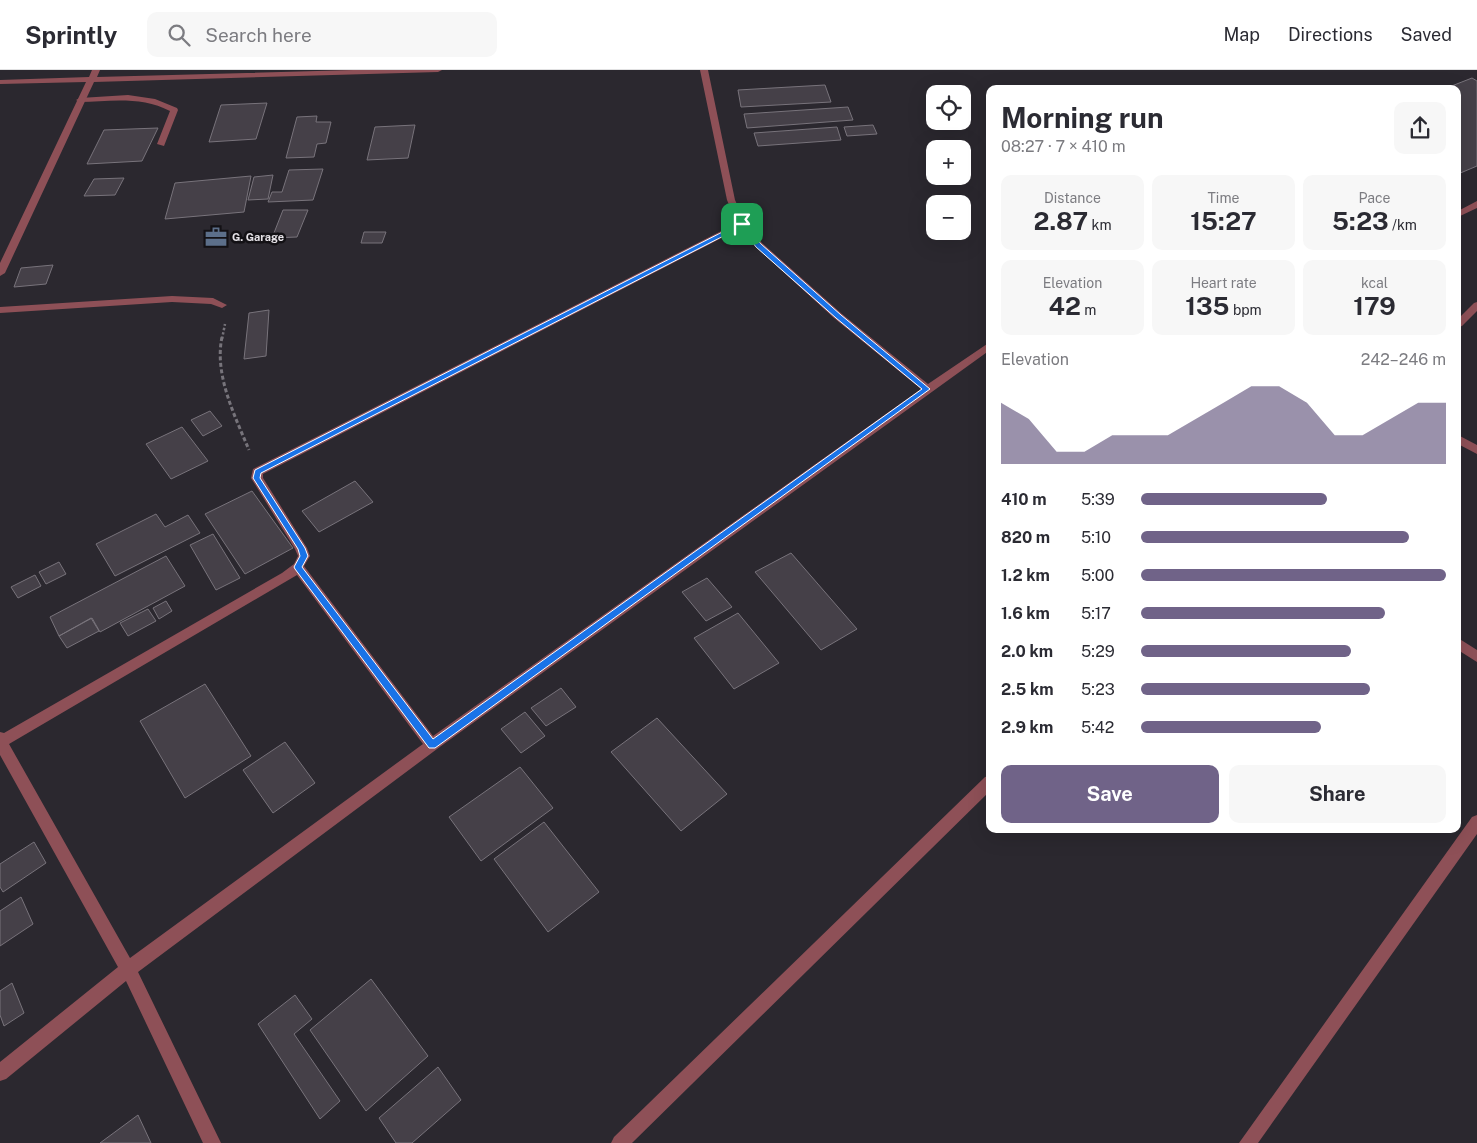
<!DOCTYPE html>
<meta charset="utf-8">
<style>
:root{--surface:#fff;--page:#f7f7f7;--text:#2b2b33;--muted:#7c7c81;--line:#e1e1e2;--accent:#706388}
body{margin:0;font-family:"Public Sans",sans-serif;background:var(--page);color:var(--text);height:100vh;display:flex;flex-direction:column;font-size:19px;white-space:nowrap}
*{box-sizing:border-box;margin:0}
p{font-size:16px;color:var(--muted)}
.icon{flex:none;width:28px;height:28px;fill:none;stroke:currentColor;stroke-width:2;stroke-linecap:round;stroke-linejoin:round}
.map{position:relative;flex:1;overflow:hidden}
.panel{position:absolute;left:986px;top:15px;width:475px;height:748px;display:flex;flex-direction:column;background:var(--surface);border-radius:10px;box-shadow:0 5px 20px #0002}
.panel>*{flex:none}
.tools{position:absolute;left:926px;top:15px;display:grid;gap:10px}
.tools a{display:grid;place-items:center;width:45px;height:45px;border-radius:10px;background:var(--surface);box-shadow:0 5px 20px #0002;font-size:25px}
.pin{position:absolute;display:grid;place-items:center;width:42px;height:42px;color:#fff;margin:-21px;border-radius:10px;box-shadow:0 2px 8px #0006}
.round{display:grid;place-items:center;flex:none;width:52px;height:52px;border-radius:10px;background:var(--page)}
.summary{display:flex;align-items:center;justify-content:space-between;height:85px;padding:0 15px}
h1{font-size:28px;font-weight:700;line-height:38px}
.figures{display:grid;grid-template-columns:repeat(3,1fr);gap:8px;height:85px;padding:5px 15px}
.figures div{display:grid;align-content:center;border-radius:10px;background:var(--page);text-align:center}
.figures b{font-size:25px;font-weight:700}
.figures small{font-size:14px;font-weight:400}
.figures p{font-size:14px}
.chart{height:140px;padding:10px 15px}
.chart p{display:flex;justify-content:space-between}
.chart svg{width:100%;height:90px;margin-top:5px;fill:var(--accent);opacity:.7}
.button{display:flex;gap:10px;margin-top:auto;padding:10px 15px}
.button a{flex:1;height:58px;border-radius:10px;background:var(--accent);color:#fff;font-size:20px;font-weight:700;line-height:58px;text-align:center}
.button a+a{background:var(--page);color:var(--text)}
ul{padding:0 15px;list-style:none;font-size:16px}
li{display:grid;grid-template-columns:80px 60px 1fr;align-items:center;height:38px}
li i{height:12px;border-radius:6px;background:var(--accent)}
header{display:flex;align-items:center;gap:30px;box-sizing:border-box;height:70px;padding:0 25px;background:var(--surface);border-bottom:1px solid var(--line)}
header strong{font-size:24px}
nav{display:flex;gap:28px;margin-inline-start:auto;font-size:18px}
.search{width:350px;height:45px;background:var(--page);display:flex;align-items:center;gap:12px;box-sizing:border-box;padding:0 18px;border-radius:10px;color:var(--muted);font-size:19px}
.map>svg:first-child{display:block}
.building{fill:#454048;stroke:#78737b}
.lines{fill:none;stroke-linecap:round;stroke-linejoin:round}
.path-far1{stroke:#77747b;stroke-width:2.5;stroke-dasharray:2.5 2;stroke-linecap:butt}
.path{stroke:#77747b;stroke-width:3;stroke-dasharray:4 2.5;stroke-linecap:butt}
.lane{fill:#8e5057;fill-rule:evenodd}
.street{fill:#8e5057;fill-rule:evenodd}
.route{fill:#1a73e8;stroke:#fff;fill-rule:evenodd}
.labels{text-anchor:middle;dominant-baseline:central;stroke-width:5;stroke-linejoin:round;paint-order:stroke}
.far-poi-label{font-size:11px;font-weight:bold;fill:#e5e2e7;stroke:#131115;text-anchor:start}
</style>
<header>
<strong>Sprintly</strong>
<div class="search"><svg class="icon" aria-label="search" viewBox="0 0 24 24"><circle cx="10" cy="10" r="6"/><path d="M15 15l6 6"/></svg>Search here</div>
<nav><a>Map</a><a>Directions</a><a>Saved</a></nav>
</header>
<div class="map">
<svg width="1477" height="1073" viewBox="0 0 1477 1073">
<rect width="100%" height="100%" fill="#2b282f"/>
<path class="building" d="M1472,8l5,3v85l-19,8v-85h-14z
M825,15l6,17 -90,5 -3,-17z
M267,33l-11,36 -47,3 12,-37z
M848,37l5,13 -106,8 -3,-14z
M317,46l-1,6h15l-5,21 -9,1 -3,13 -28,1 11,-41z
M415,55l-7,33 -41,2 8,-33z
M873,55l4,9 -30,2 -3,-9z
M837,57l4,13 -83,6 -4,-13z
M158,58l-16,33 -55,3 17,-34z
M323,99l-10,31 -45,2 4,-10h10l7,-22z
M273,105l-5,24 -20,1 6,-23z
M251,106l-7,36 -79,7 10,-36z
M124,108l-9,17 -31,1 10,-17z
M283,140h25l-11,27 -25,1z
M364,162h22l-4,11h-21z
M53,195l-7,19 -32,3 7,-19z
M269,240l-3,46 -22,3 5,-46z
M210,341l12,15 -19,10 -12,-16z
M182,357l26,34 -37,18 -25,-35z
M355,411l18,21 -54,30 -17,-21z
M252,421l41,57 -48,26 -40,-60z
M156,444l9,13 23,-12 12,18 -85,43 -19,-32z
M213,464l27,44 -24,12 -26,-45z
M791,483l66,76 -36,21 -66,-78z
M166,486l19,30 -85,46 -8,-14 -33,18 -9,-19z
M59,492l7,12 -20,10 -7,-12z
M35,505l6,11 -23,12 -7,-11z
M707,508l25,29 -26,14 -24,-29z
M166,531l6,10 -13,8 -6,-11z
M148,539l8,12 -28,15 -8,-13z
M738,543l41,50 -45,26 -40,-51z
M91,548l8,13 -32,17 -8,-12z
M205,614l46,72 -66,42 -45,-77z
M561,618l15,19 -30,19 -15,-18z
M525,642l20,24 -24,17 -20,-24z
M657,648l70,76 -46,37 -70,-79z
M285,672l30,41 -42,30 -30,-43z
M520,697l33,41 -72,53 -32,-44z
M544,752l55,70 -51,40 -54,-73z
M34,772l12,21 -43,29 -3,-5v-23z
M21,827l12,27 -33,22v-35z
M371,909l57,77 -62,55 -56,-81z
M12,913l12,30 -20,13 -4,-11v-24z
M295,925l17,24 -18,15 46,67 -20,18 -62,-95z
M438,997l23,33 -49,43h-16l-17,-25z
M138,1045l13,28h-51z"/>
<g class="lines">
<path class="path-far1" d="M222,269l3,-15"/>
<path class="path" d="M222,267c-8,38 13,79 27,113"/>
<path class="lane" d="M128,25l27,4 22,9 1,2 -14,36 -7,-2 13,-33c-28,-15 -60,-10 -90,-9l-4,-2 4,-2z
M1477,131v7l-19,9v-6z"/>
<path class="street" d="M92,0h8l-3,7 256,-7h89l-4,2 -344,10 -89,191 -5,3v-13l86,-181 -86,2v-4l89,-3z
M700,0h8l27,130 11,23 16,20 80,71 86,70 62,-42v8l-553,399 -299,223 83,171h-18l-77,-162 -120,98 -6,2v-19l118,-95 -118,-212v-23l4,1 278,-160 12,-9 4,-8 -3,-7 -44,-71 2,-9 484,-246 -10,-23zM741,158l15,19 78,71 87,71 -488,347 -129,-170 6,-10 -3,-8 -44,-70v-4zM297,505l126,169 -293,214 -121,-214z
M172,226l41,2 14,7 -5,3 -11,-4 -39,-2 -172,11v-6z
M1477,232v9l-15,15 -4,1v-8l16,-16z
M1458,365l19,10v9l-19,-10z
M1458,568l19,12v12l-19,-12z
M990,706v15l-358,352h-21l3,-6 371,-360z
M1477,745v19l-219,309h-19l233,-326z"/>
</g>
<path class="route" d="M742,152l19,22 80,71 89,74 -495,359h-6l-134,-179 -1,-2 6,-11 -2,-7 -45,-71 2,-8zM741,157l15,20 80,71 86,71 -489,350 -131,-172 6,-11 -3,-8 -45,-70 1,-5z"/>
<defs>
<g id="office-bare" transform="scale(1.725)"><path d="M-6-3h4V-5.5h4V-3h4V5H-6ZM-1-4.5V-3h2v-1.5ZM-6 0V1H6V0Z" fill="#5c6f8a" stroke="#131115" stroke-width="2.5" paint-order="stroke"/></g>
</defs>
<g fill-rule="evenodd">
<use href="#office-bare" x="216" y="167"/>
</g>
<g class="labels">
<g class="far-poi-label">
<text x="232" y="167">G. Garage</text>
</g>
</g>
</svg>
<div class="tools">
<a><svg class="icon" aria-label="locate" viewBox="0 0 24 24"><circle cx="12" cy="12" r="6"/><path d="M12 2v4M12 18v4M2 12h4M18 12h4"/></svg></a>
<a>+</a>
<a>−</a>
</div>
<div class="pin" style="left:742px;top:154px;background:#1e9e55"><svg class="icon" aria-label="arrive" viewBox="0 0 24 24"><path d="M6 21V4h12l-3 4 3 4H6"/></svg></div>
<section class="panel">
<div class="summary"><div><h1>Morning run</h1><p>08:27 · 7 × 410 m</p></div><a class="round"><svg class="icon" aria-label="share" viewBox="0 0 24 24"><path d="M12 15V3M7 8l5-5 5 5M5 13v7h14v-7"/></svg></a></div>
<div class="figures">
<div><p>Distance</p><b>2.87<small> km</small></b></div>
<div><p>Time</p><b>15:27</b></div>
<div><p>Pace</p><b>5:23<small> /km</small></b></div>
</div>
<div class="figures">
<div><p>Elevation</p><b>42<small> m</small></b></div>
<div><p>Heart rate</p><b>135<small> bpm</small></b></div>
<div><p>kcal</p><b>179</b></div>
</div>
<div class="chart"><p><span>Elevation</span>242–246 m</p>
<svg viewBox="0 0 160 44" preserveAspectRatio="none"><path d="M0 44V14L10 22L20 38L30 38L40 30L50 30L60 30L70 22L80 14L90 6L100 6L110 14L120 30L130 30L140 22L150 14L160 14V44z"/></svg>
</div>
<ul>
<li><b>410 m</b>5:39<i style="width:61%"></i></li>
<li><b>820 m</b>5:10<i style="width:88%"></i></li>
<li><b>1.2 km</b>5:00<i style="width:100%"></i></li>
<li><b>1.6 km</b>5:17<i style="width:80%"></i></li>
<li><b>2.0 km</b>5:29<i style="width:69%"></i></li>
<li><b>2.5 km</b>5:23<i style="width:75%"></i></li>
<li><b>2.9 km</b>5:42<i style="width:59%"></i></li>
</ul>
<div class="button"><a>Save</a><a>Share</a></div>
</section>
</div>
